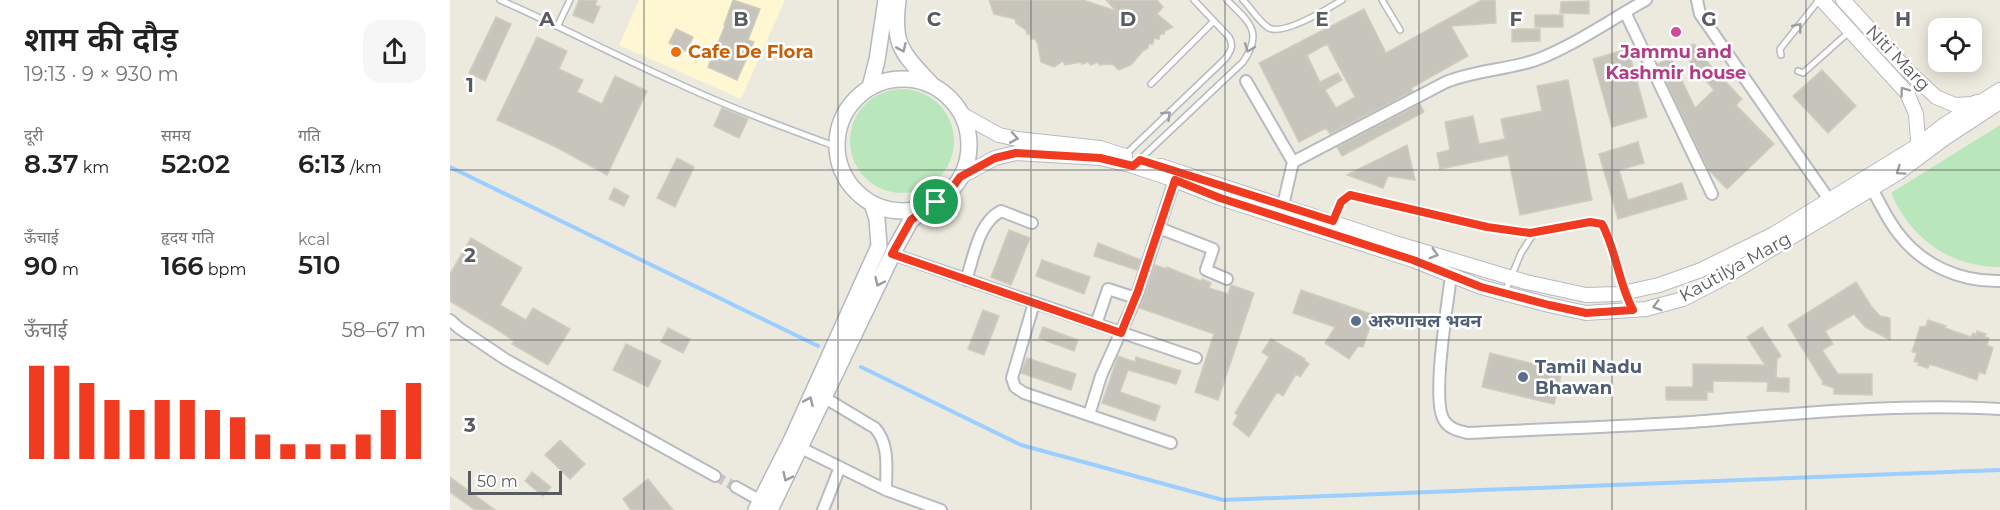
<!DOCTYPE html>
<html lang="hi">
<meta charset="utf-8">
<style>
:root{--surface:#fff;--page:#f6f6f6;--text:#222;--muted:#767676;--accent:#f03b21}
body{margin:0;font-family:Montserrat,"Noto Sans Devanagari",sans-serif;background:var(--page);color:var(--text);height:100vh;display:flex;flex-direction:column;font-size:22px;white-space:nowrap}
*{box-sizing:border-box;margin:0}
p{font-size:20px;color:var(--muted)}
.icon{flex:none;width:33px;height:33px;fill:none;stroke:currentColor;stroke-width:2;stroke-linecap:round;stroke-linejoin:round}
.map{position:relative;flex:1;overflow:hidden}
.details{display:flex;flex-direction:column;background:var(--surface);width:450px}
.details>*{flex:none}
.buttons{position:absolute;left:1478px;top:18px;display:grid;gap:12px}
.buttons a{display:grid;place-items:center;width:54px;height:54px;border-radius:12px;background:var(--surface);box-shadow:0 3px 15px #0003;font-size:30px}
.scale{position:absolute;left:18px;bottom:15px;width:94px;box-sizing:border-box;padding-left:6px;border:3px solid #585c61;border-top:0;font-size:16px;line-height:21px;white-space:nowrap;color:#585c61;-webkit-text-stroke:4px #fff;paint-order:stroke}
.pin{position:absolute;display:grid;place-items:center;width:51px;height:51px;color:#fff;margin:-26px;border:3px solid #fff;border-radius:50%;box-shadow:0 2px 6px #0007}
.round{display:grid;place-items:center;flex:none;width:63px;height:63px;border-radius:18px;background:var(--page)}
.summary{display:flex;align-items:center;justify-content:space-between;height:102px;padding:0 24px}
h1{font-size:33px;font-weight:600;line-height:45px}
.figures{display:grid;grid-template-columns:repeat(3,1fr);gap:9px;height:102px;padding:6px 24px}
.figures div{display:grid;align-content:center}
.figures b{font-size:26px;font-weight:600}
.figures small{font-size:16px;font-weight:400}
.figures p{font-size:16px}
.chart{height:168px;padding:12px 24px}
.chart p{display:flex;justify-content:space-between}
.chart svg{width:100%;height:108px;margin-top:6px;stroke:var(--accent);stroke-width:6}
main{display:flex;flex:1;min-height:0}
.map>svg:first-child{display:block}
.commercial{fill:#fff7d1}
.green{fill:#bae6bc}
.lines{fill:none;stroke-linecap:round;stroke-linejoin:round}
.stream{stroke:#9ccfff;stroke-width:4}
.building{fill:#c7c4bc;stroke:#d1ccbd;stroke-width:1.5;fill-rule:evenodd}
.minor-tunnel{stroke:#c7c6c0;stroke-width:10;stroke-dasharray:10 5;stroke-linecap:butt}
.service-casing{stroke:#b7babf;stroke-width:8}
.minor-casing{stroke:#b7babf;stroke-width:14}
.tertiary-casing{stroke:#b7babf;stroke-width:16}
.secondary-casing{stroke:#b5b9bf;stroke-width:18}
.service{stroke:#fff;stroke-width:5}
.minor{stroke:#fff;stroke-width:10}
.tertiary{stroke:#fff;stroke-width:14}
.secondary{stroke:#fff;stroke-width:15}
.oneway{stroke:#9b9da0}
.route-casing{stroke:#fff;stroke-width:12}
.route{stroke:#f03b21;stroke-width:8}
.grid{fill:none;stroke:#585c61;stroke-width:1.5;stroke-opacity:0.55}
.hotel-dot{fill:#d1479c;stroke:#fff;stroke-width:2}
.food-dot{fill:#e8710a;stroke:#fff;stroke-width:2}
.service-dot{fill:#5c6f8a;stroke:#fff;stroke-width:2}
.labels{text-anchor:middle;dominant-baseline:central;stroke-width:5;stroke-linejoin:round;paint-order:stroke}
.food-label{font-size:18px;font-weight:bold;fill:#c56008;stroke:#fff;text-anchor:start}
.hotel-label{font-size:18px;font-weight:bold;fill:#b23c85;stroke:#fff}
.street-label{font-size:18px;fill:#585c61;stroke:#fff}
.service-label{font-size:18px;font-weight:bold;fill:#4e5e75;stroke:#fff;text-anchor:start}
.grid-label{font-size:20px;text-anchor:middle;font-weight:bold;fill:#585c61;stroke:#fff;stroke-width:5;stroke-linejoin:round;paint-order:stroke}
</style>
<main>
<section class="details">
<div class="summary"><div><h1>शाम की दौड़</h1><p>19:13 · 9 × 930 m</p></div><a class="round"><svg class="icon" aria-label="share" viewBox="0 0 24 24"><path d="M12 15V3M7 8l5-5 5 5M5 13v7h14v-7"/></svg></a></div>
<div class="figures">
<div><p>दूरी</p><b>8.37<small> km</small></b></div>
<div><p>समय</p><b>52:02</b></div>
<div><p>गति</p><b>6:13<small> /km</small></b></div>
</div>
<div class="figures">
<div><p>ऊँचाई</p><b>90<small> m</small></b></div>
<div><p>हृदय गति</p><b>166<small> bpm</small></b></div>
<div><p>kcal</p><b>510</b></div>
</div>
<div class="chart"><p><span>ऊँचाई</span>58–67 m</p>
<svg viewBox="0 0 160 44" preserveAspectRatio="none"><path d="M5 44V6M15 44V6M25 44V13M35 44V20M45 44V24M55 44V20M65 44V20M75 44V24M85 44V27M95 44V34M105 44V38M115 44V38M125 44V38M135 44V34M145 44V24M155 44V13"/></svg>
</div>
</section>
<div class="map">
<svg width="1550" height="510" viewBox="0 0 1550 510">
<rect width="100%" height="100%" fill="#eceadf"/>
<path class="commercial" d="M189,0h146l-44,99 -122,-54z"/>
<path class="green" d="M400 141a52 52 0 1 1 104 0a52 52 0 1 1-104 0Z
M1550,125v142c-50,0 -89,-28 -109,-74z"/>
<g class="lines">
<path class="stream" d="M0,167l368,179
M411,367l160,78 202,55 777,-30"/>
</g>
<path class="building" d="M129,0h18l-2,5 5,2 -7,16 -20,-8z
M283,0l27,9 -12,31 6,2 -17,38 -29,-13 17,-41 -1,-1z
M539,0h94l33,11 -10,-11h51l6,7 -6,7 16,13 -8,4 -1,3h-4l-1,5 -5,-1 -1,6h-4l-1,4 -5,3 -12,14 -12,5 -7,-6 -13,1 -1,-3 -7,3 -3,-3 -6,2 -1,-2 -16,3 -2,-4 -9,6 -13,-5 -3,-17 -3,-6h-4v-4l-4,-1 -1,-4 -10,-7 -1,-4 -21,-5z
M1032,0h13l1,23 -45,3 17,30 -57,32 2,3 -83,43 -4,-6 -27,14 -40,-79 105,-54 22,44zM877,44l28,53 -19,11 -11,-18 17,-10 -4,-7 -18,9 -13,-27z
M1139,1v13l-29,-1 1,-11z
M1085,15h28v12h-28z
M46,17l15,7 -26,57 -16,-8z
M226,29l17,8 -7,14 -17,-8z
M1062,29h28v12l-28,1z
M87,37l30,14 -8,18 24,11 -6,12 25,12 13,-28 32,15 -40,84 -51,-28 -59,-27z
M1244,44l29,38 1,-2 18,19 -6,6 38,39 -47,45 -19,-20 -50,-105 13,-7 24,51 19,-18 -33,-39z
M1178,49l19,68 -35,10 -19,-68z
M1372,70l34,36 -28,27 -35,-37z
M1118,80l24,120 -72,15 -12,-60 -68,14 -3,-16 13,-3 -5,-28 28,-6 6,28 26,-5 -4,-20 41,-8 -5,-25z
M970,104l4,8 -82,44 -5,-9z
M272,108l26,11 -9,19 -25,-12z
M1188,142l6,21 -25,7 9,30 54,-17 5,16 -69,20 -19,-65z
M957,145l8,35 -27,-4 -5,12 -36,-13z
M227,158l17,9 -19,40 -18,-9z
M164,188l15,8 -5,10 -15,-7z
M559,230l21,8 -19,47 -20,-8z
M21,238l51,30 -22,37 26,15 7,-12 37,21 -22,36 -36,-21 2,-3 -21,-14 -43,-26v-27z
M648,243l43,17 -4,10 -43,-14z
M592,260l48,17 -6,17 -48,-18z
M705,265l12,4v-2l34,14 1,-2 9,4 -2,5 19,6 3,-9 23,8 -36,107 -23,-8 19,-58 -74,-26z
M1406,282l15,24 9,10 10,2v22l-25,-13 -11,-13 -29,17 8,13 -11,6 16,24h34v21l-38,-1v-6l-12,-4 1,-2 -35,-57z
M851,290l73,25 -11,32 -5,-1 -9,13 -24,-16 10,-16 -42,-14z
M533,310l16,6 -15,39 -16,-6z
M1478,320l18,6 -1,2 26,9 2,-4 3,2 1,-4 9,3 -1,3 4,1 -2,7 6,3 -8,26 -6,-2 -2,8 -44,-15h-4l-1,3 -10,-3 1,-2 -5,-2 3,-8 -5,-1 8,-25 6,-1z
M593,327l35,13 -4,11 -35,-13z
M1312,327l19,29 -4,3 -1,19h13v14l-22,-1 1,-9 -55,-1v11h-6v8h-41v-13h27v-23l72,1 -18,-28z
M218,328l22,11 -7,14 -22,-11z
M821,339l34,20 -1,1 5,4 -9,13 -4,-3 -13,22 -6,-4 -28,45 -16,-13 5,-9 -3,-2 34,-56 -7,-5z
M176,344l35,17 -13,26 -35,-17z
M1040,353l72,18 -8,33 -72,-17z
M668,356l17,6 1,-5 45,14 -5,13 -48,-14 -8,22 40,14 -5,15 -53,-18z
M577,358l49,16 -5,16 -50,-17z
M110,440l25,24 -15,15 -25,-24z
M82,472l19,15 -8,9 -18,-15z
M0,477l45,33h-20l-25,-18z
M198,479l25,31h-42l-8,-11z"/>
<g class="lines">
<path class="minor-tunnel" d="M265,476l21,11"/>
<g class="service-casing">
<path id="service" d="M50,0c60,26 116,56 175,82 53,25 108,45 162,65
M793,0c8,8 16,22 26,28 15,8 60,-20 73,-28
M932,0l18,30
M108,25l12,-25
M1331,55l-1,-6 39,-49
M1348,71l5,2 46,-41
M701,84l63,-63
M675,155l100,-96c6,-8 9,-13 4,-22l-35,-37
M685,164l108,-102c21,-30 6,-40 -16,-62
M883,222l8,-19 9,-8 137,32 43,6 60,-11 12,2c14,25 16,58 30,85
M1055,292l16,-39 13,-20"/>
</g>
<g class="minor-casing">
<path id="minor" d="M1247,0l3,14 130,187
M1175,12l87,182
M796,81l47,81
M1419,184c10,16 17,34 29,49 24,32 62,49 102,48
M833,205l10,-43 153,-80c30,-12 60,-12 90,-22 39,-15 74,-40 110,-60
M709,228l54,21 -7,21 21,9
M442,254l304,104
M1001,275c-3,28 -20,125 -7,145 5,9 15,11 24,13 74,-4 149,-6 223,-11 103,-8 206,-19 309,-13
M516,280c8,-23 12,-57 35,-69l31,12
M584,303l-22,75 3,9 9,6 147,50
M0,320l9,8 46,31 210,117
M646,324l12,-35 28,9
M375,398l50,30c15,17 11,41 11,62
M639,415l12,-39 35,-78 41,-125
M351,448l85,42 55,20
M286,487l25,14
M373,510l17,-43"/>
</g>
<g class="tertiary-casing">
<path id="tertiary" d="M1372,0l85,93 9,21 2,26 -1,6
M1393,0l63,69 30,28 19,8 17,-1 5,-2
M511,114l38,21 18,4 83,9 25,8
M711,166l234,77 131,39 60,13 32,-1 41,-9 42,-15 73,-36 143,-88 27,-21 56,-35
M510,177l35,-19 21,-5 84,5 30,7 45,15 45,18 193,62 68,27 68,18 37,8 60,-4 37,-10 37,-19 178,-107 47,-35 55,-36"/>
</g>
<g class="secondary-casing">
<path id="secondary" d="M448,0c-6,46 4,52 33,84
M387 145a66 66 0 1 1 132 0a66 66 0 1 1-132 0Z
M420,87l7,-27 9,-60
M306,510l35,-69 88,-195 -2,-27 -5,-15
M320,510l125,-261 16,-29 15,-11"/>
</g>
<use href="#service" class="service"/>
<use href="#minor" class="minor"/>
<use href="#tertiary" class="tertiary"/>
<use href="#secondary" class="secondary"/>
</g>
<defs><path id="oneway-chevron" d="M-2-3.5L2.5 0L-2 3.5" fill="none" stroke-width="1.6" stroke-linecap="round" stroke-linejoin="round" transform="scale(1.5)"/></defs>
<g class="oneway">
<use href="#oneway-chevron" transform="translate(1348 27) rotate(-51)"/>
<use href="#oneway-chevron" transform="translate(452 48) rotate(66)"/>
<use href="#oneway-chevron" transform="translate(799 48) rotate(111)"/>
<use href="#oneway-chevron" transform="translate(1454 91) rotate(-126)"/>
<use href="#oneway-chevron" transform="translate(717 115) rotate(-44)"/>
<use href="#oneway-chevron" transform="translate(564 138) rotate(10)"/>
<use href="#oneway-chevron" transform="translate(1450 171) rotate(145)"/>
<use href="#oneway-chevron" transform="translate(984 254) rotate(17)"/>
<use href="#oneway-chevron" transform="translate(429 282) rotate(115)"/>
<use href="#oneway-chevron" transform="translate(1207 306) rotate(164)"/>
<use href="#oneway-chevron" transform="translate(359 401) rotate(-66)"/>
<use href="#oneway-chevron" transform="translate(337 477) rotate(116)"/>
</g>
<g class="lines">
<g class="route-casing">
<path id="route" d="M566,153l84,5 33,8 7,-6 193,61 8,-19 9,-7 137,32 43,6 60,-11 12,2c14,25 16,58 31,86l-47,3 -37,-8 -68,-18 -68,-27 -193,-62 -45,-18 -37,111 -17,42 -229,-79 19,-34 39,-29 10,-14 35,-19z"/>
</g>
<use href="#route" class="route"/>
</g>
<path class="grid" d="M194,0v510M388,0v510M581,0v510M775,0v510M969,0v510M1162,0v510M1356,0v510M0,170h1550M0,340h1550"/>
<circle class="hotel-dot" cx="1226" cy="32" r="6"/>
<circle class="food-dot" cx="226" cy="52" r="6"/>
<g class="service-dot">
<circle cx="906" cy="321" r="6"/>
<circle cx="1073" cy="377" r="6"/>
</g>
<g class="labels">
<g class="food-label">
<text x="238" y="52">Cafe De Flora</text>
</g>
<g class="hotel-label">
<text x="1226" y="52">Jammu and<tspan x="1226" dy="21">Kashmir house</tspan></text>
</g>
<g class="street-label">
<text transform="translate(1448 58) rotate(46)">Niti Marg</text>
<text transform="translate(1285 267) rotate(-29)">Kautilya Marg</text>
</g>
<g class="service-label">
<text x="918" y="321">अरुणाचल भवन</text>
<text x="1085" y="367">Tamil Nadu<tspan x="1085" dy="21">Bhawan</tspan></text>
</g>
</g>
<g class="grid-label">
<text x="97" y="26">A</text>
<text x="291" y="26">B</text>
<text x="484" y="26">C</text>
<text x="678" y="26">D</text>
<text x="872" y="26">E</text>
<text x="1066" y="26">F</text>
<text x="1259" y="26">G</text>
<text x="1453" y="26">H</text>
<text x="20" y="92">1</text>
<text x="20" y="262">2</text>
<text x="20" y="432">3</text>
</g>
</svg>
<div class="buttons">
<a><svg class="icon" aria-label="locate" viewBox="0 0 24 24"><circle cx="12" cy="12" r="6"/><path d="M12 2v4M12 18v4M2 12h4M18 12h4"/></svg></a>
</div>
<div class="scale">50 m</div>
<div class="pin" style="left:486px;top:202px;background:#1e9e55"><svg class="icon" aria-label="arrive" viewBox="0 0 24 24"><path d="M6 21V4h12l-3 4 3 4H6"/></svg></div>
</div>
</main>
